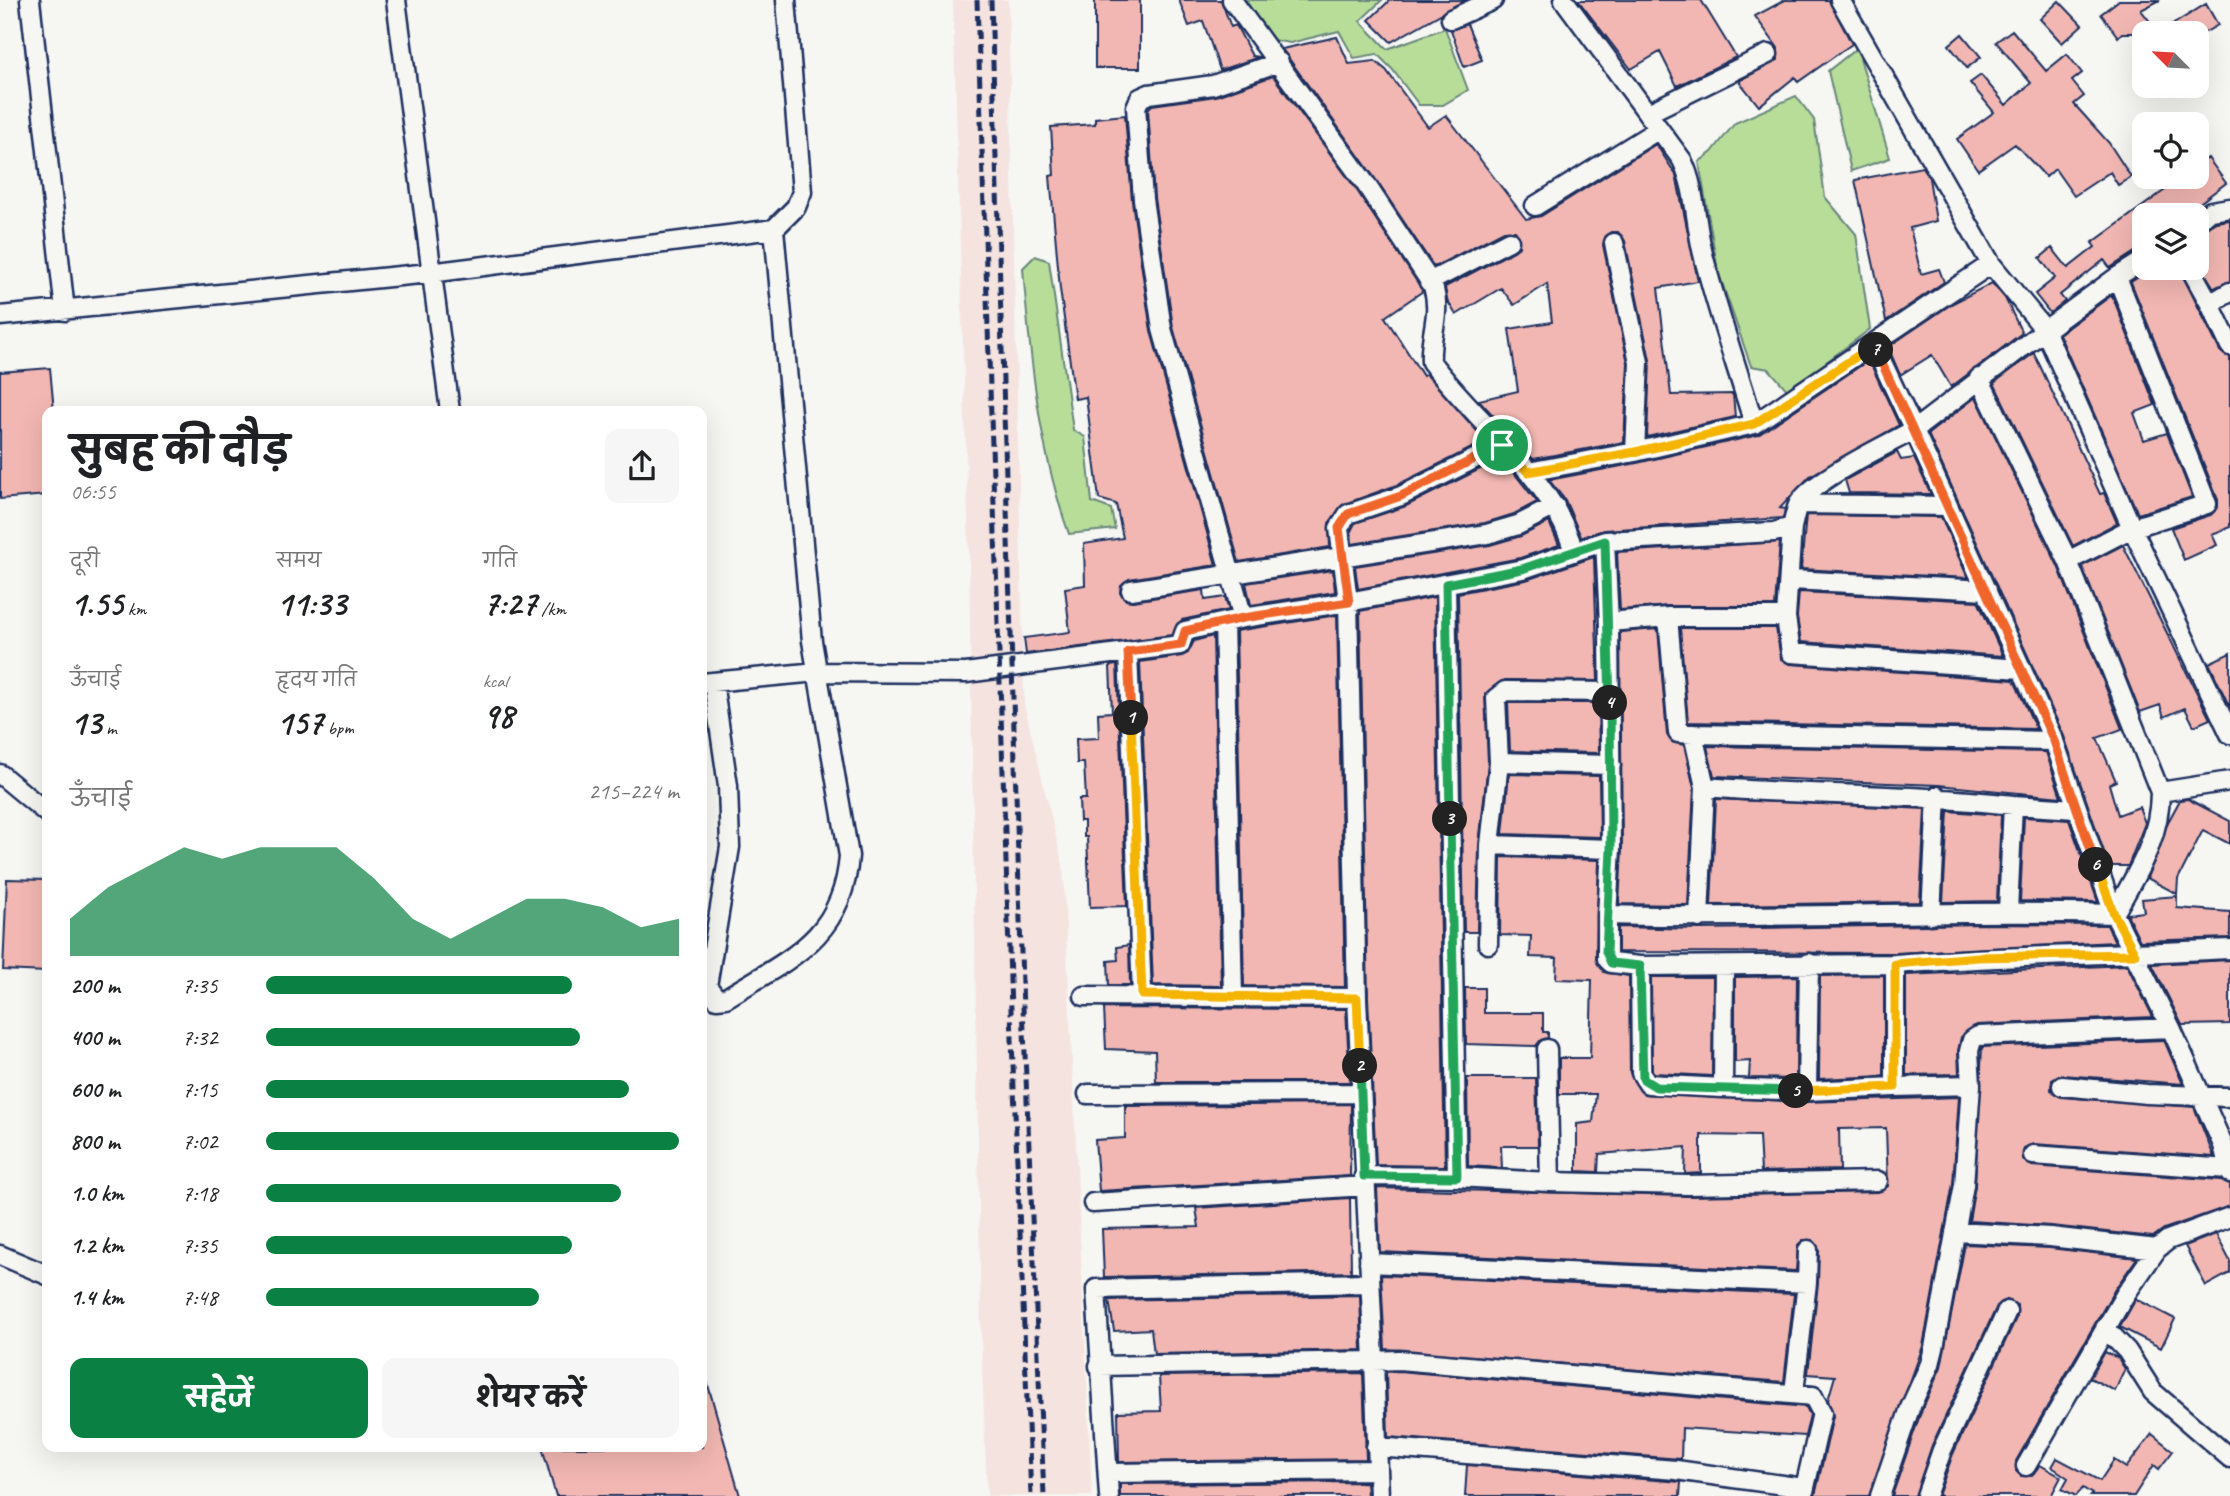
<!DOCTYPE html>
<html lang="hi">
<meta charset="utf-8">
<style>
:root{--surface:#fff;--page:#f6f6f6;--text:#202124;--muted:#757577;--accent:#0b8043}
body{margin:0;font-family:Caveat,"Playpen Sans Deva",sans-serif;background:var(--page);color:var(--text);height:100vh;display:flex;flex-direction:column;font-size:26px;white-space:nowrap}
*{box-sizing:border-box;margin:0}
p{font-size:23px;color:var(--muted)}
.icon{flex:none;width:38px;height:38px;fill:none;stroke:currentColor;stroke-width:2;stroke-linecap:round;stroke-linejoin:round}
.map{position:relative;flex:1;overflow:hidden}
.sheet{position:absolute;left:42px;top:406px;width:665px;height:1046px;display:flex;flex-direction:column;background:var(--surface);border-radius:14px;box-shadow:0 7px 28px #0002}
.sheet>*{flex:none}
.needle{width:46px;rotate:294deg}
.tools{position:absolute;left:2132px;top:21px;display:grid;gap:14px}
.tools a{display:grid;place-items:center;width:77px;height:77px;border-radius:14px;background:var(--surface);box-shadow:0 7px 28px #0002;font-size:35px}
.pin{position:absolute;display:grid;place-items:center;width:60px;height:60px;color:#fff;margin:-30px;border:4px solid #fff;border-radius:50%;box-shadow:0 2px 7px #0007}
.km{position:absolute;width:35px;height:35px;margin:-18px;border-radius:50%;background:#222;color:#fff;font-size:19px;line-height:35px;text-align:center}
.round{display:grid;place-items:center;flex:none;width:74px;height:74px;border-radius:14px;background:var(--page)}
.head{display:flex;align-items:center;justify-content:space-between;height:119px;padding:0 28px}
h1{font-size:38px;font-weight:700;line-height:52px}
.figures{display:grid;grid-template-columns:repeat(3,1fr);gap:10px;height:119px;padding:7px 28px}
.figures div{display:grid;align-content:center}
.figures b{font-size:35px;font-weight:700}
.figures small{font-size:19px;font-weight:400}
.figures p{font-size:19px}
.chart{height:196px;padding:14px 28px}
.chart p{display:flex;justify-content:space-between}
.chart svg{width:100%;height:126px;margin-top:7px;fill:var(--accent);opacity:.7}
.cta{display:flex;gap:14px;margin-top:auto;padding:14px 28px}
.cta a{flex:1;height:80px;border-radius:14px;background:var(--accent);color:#fff;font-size:28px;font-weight:700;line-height:80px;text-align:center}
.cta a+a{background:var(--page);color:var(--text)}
ul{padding:0 28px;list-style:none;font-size:23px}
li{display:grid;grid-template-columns:112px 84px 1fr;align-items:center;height:52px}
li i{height:18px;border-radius:9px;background:var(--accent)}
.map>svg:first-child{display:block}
.built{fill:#f5e3df}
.green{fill:#b7dd99;stroke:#69867c;stroke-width:2}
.building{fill:#f2b7b2;stroke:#1b2f5e;stroke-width:2}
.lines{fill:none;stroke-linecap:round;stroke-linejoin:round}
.street-casing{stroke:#1b2f5e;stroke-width:23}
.street{stroke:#f6f6f2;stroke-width:18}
.rail{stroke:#1b2f5e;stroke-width:5;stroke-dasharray:10 5;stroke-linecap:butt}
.split-1-casing{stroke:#fff;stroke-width:14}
.split-2-casing{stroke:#fff;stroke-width:14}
.split-3-casing{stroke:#fff;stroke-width:14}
.split-4-casing{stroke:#fff;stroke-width:14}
.split-5-casing{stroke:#fff;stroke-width:14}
.split-6-casing{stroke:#fff;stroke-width:14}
.split-7-casing{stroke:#fff;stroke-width:14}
.split-8-casing{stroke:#fff;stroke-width:14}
.split-1{stroke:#f0652b;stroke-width:9}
.split-2{stroke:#f5b400;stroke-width:9}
.split-3{stroke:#22a559;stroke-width:9}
.split-4{stroke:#22a559;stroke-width:9}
.split-5{stroke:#22a559;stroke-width:9}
.split-6{stroke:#f5b400;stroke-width:9}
.split-7{stroke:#f0652b;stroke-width:9}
.split-8{stroke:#f5b400;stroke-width:9}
</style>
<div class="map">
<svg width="2230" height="1496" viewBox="0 0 2230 1496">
<rect width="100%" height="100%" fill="#f6f6f2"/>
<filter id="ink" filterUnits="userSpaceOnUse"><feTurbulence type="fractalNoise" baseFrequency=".0143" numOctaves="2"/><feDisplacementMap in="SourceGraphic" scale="14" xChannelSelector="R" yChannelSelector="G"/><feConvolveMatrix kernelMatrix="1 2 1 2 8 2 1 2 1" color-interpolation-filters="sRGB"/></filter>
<g filter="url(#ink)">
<path class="built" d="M953,0h55l16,704 39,162 29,630h-105l-6,-161 -12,-781z"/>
<path class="green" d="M1239,0h143l-22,21 27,28 58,-21 23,62 -25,15h-24l-27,-36 -15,-15 -23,4 -15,-27 -49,12 -23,-4z
M1857,48l33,110 -39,13 -23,-100z
M1796,96l18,24 11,77 31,37 14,95 -82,62 -19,-22 -18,-3 -33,-95 -19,-109 13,-10 23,-29z
M1035,256l14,5 24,169 12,7 7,65 19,7 4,20 -46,5c-30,-84 -39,-177 -46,-266z"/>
<path class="building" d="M1095,0h45v68h-45z
M1179,0h42l10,27 5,-2 16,31 7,1 -39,13 -17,-49 -14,5z
M1390,0h75l-74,42 -22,-22z
M1578,0h123l35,57 -59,29 -17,-34 -29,17z
M1785,0h44l23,44 -54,38 -3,-5 -36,29 -20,-25 39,-21v-12l-23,-32z
M2119,0h41l-19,10 18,23 47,-29 12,21 -14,8h-82l-4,4 -17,-23z
M2059,1l23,24 -20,18 -22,-24z
M1467,24l15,36 -18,7 -13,-37z
M2012,30l34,41 21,-17 15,19 -10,8 12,15 -10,8 35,39 22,34 -13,8 -8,-13 -36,24 -19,-27 -9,8 -31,-33 -37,26 -21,-31 37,-27 -24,-29 11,-8 25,30 25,-22 -35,-41z
M1962,34l19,23 -14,11 -18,-23z
M1337,37l12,27 26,-3 11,9 42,57 18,-12 80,104 15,-3 115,-72 20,31 22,106 -40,7 13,107 62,-1 2,23 -88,20 3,-77 -25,-119 -7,-9h-7l-5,3 -3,10 25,118 -4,79 -91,17 -54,-59 39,-9 -9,-62 43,-7 -5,-38 -33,21 -13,-17 -45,27 -9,-15 -2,-13 69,-36 5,-4v-11l-4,-5h-11l-70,36 -60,-90 -92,-128z
M1273,76l83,113 67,102 -38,26 38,59 3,-2 60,67 -89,44 -53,19 -15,19 1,24 -91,15 -66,-235 -19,-129 -6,-89 4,-4 64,-9z
M1125,115l7,86 19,130 65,234 -87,14 -8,6 -1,7 6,8 7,1 71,-11 1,10 20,-3 4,13 -47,10 -10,15 -146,19 -2,-16 46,-6 -5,-44 20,-3 -1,-41 39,-6 -7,-34 -17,-5 -13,-102 -11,2 -15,-110 -10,-113 4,-1 -3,-48 44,-3v-6z
M2208,158l18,25 -42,32h-40v31l-34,22 -6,-8 -44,35 5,6 -15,12 -15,-19 20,-16 -15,-20 12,-10 16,20 27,-21 -3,-4 91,-66h13v-10z
M1922,167l7,11 7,43 -26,7 11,46 18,-5 5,13 -58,39 -31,-141z
M2230,220v61l-16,7 -18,-29v-25l20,-12z
M2152,268h27l41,83 10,6v170l-18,7 5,11 -33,15 -13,-32 40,-13 7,-8v-7l-87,-218z
M1992,283l13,15 17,35 -71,54 -19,-32 -32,20 -12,-28 65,-44z
M2112,295l43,110 -21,8 10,27 23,-7 25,64 -54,17 -79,-180z
M2034,353l66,141 4,-1 13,30 -44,23 -79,-163z
M1869,360l30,65 -89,51 -30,32 5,1 -2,9 -179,12 -23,7 -16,-37 -16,-20 88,-17 121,-28z
M50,368l4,43h-7v84l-47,4v-127z
M1976,397l82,169 64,163 -25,9 19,43 -7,3 9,31 21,-8 6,16 -17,43h-19l-45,-130 -136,-302z
M1897,452l4,8 13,-2 17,36 -82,-1 -4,-13z
M1502,458l35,44 -23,12 -29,9 -133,21 -1,-13 4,-8 51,-17z
M1806,515l135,2 27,61 -167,-9z
M1549,522l10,23 -39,13 -162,31 -3,-23 135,-21 31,-9z
M1780,542l-5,64h-107l-48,4 -3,-58z
M2123,545l87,174 -16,7 -9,-18 -21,9 -4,-12 -20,7 -58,-146z
M1594,557l4,124 -93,-1 -20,14 3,68 -9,83 -2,87h-13l-6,-339 68,-13z
M1333,570l2,22 -84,13 -5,-22z
M1799,592l179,9 25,55 -202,-14 -4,-25z
M1435,597l10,569 -69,-1 -8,-167 -8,-387z
M1337,615l8,372 -101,-1 -8,-355z
M1680,628h96l5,31 9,5 224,16 22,49 -348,-7z
M1658,629l9,106 5,7 12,3 10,43 -6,117 -69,-1 3,-55 -2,-217z
M1213,636l8,350 -68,-1 -13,-323 42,-6 6,-3 6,-12z
M2230,653v55l-21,-45z
M1117,665l10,241 -37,1 -3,-70h-3v-16h-4l-1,-22h7l-2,-36h-7l-1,-24 23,-1 -1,-25 14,-1 -2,-46z
M1508,703h90l1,50 -89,-2z
M1707,746l339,6 15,45 -123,-12 -224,-9z
M1509,774l90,2 1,61 -97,-3z
M1716,799l209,10 -5,93 -209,3z
M2188,799l42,22v23l-27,-14 -25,49 -1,15 -30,-16 21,-56 12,-22z
M1948,811l53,4 -4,86 -54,1z
M2024,817l45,3 29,82 -78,-1z
M1501,857l98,3 -3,99 8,13 25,4 1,97 13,21 164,8 152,-5 -6,87 -30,162 -54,150h-54l18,-80 -5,-16 7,-24 -27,-2 10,-91 1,-33 -6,-10h-10l-5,5 -2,26 -416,-19 -3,-64 311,8 190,-4 10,-6 -2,-58 -47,1 1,41 -79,2 -2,-36 -58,-1v38l-16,1 1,-27 -87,7 -1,18 -21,-1v-47l16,-2 3,-28h-37v-36h31l2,-78 -36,-1 1,-21 -27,-1 1,-21 -31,-1z
M7,879l40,1v92l-44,-2z
M2177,896v12l53,4v26l-90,3 -13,-27 17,-2 -2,-13z
M1987,924l120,1 8,17 -220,11 -277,-1v-25l81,2z
M1129,945l1,40h-21l-1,-24 10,-1 -1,-13z
M2230,960v64l-48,1 -30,-61z
M2127,965l26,52 -176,8 -16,12 -3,14 1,23 -53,1v-100z
M1884,975v101l-65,3 1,-103z
M1797,976l-1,103 -47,-1 1,-17 -15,1v-85z
M1651,977h62l-1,99 -58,-3 -2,-3z
M1465,988h19v25h59v19h5v6l-7,2 -5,6 -70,-2z
M1104,1008l242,1 4,73h-194l-1,-31 -49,-2z
M2164,1040l19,44 -121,-9 -10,5 -1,10 10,7 133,10 20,50 -180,-13 -10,4 -1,11 9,7 189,14 9,4v22l-66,23 -11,8 -102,-11 -82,-5 6,-35 7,-139z
M1467,1078h69l2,68h-37l1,22 -34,-2z
M1351,1104l-1,72 -251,15 -4,-51 30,-2v-32z
M1350,1198l1,74h6l-253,5 -2,-48 97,-2 -3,-19z
M2216,1234l14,27v12l-24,13 -21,-40z
M1965,1244l84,4 88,10 -22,31 -99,172v10l5,5h10l9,-11 21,12 -10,19h-113l15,-42 64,-138v-11l-10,-5 -10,6 -65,139 -17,51h-23l29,-84 20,-45z
M1381,1275l413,19 -10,88 -399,-33z
M1360,1295l2,55 -208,4 -3,-25 -37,2 -5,-31z
M2136,1299l39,20 -14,29 -41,-21z
M2105,1352l13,6 7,11 -10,22 -25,-13z
M1399,1371l407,36 4,8 -5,21 -123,-8 -1,31 -293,-22 -2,-65z
M1363,1373l3,86 -247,3 -1,-50 43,-1 -2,-35z
M706,1378l34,118h-184l-14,-49h160v-68z
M2152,1434l21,17 -14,18 -5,-4 -20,31h-44l2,-2 -9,-6 -7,8 -14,-7 6,-11 -16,-11 5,-9 43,23 14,-21 12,8z
M1467,1465l214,17 -1,14h-215z
M1366,1482l1,14h-247v-12z"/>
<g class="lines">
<g class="street-casing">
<path id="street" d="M30,0l35,311
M396,0l54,411
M1232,0l133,183 68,103c9,29 -4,48 -2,76 46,62 122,115 143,190
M1564,0l118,160c14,29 13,63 21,94 14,57 34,113 51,170
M1840,0l151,264
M1451,19l42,-19
M1648,113l120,-59
M1535,206l124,-77
M2196,223l15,-12 19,-3
M1614,243l25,119 -4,90 119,-28 237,-160 54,66 -131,100 140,311 60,173 57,114 52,117 7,28
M2190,268l20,36
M2117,277l-72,53 87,198 98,206
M1429,282l80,-41
M2230,292l-20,12 20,42
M0,316l430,-43 344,-44
M1979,378l89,183 64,-33 75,-24 -90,-227 27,-17
M1502,445l-101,51 -53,18 -9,14 9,74 175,-33 82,-28 4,81
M1528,472l107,-20
M1799,504l149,2
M1605,541l169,-9 18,-5c2,-7 3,-15 6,-22 12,-24 90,-61 116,-75l-40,-85
M1791,580l196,10
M1131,590l356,-56 31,-9 37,-19
M1668,617l10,116 15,1 12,53
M1786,617l6,-90
M1243,618l-81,-289 -19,-130 -7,-92 4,-9 9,-4 64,-9 66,-23
M1224,622l9,374
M1128,652l14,343
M2021,669l-230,-16 -5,-36h-118l-59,5 2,227 -4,66c169,5 338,-6 507,-1 22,-40 46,-74 46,-122l-92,-231
M713,682l15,104 2,61 -23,139 10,13 9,-1c63,-39 117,-60 123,-142l-37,-215 -38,-412 22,-22 6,-15 -16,-192
M702,683l115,-11 149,1 214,-28 5,-14 58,-13 105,-16 9,396 17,363 25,-1 414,36 9,17 -19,83
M1693,734l361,7
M1499,762l112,3
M0,774l47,39
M2160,792l70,-11
M2013,805l63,4
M1490,845l121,4
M1607,915v44l4,4 29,3 1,107 7,11 75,4 1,-122
M1931,915l6,-119
M1699,918l6,-131c102,9 205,6 308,18l-5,106
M1488,944l2,-99 9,-83 -3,-64 9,-7 105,1
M1895,964c111,-9 223,-9 335,-15
M1640,966l255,-2v123l76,-2 -7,100 -30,163 -4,16 -20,44 -30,88
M1084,996l273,2
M1971,1085l-2,-34 3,-11 6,-4 193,-8
M2062,1086l85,8 83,3
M1723,1088l84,3 88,-4
M1807,1091l2,-128
M1088,1094l273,-1
M2033,1155l195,14
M1364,1176l93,1 -11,-593
M1457,1177l93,5 -3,-133
M1550,1182l138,3 190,-4
M1093,1203l272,-17
M1955,1232l95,5 107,12
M0,1255l47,20
M1369,1263l438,20 -13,109
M1807,1283l1,-33
M2105,1328l22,23 26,41 77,66
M1099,1366l275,-5 5,135
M1376,1447l300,23 128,18
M2026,1466l99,-171 32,-46 11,-9 62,-23
M1109,1473l269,-3
M1109,1496l-13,-207 274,-6
M1926,1496l16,-46 65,-139"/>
</g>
<use href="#street" class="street"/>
<path class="rail" d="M977,0l35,1040 19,456
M991,0l31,984 22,512"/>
</g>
</g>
<g class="lines" filter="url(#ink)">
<g class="split-1-casing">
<path id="split-1" d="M1131,718l-3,-66 53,-7 4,-14 58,-13 106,-16 -10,-74 9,-14 53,-18 101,-51"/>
</g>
<g class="split-2-casing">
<path id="split-2" d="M1131,718l11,277 215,3 3,68"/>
</g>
<g class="split-3-casing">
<path id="split-3" d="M1360,1066l4,110 93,1 -7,-358"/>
</g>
<g class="split-4-casing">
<path id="split-4" d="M1450,819l-4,-235 76,-15 83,-28 5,162"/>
</g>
<g class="split-5-casing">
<path id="split-5" d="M1610,703l1,146 -5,103 5,11 29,3 3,113 13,8 140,4"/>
</g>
<g class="split-6-casing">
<path id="split-6" d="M1796,1091l99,-4v-123l83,-7 157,-3 -21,-40 -18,-49"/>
</g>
<g class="split-7-casing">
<path id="split-7" d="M1876,350l178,391 42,124"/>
</g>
<g class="split-8-casing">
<path id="split-8" d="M1502,445l26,27 107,-20 119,-28 120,-79 2,5"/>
</g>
<use href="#split-1" class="split-1"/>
<use href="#split-2" class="split-2"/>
<use href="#split-3" class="split-3"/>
<use href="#split-4" class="split-4"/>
<use href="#split-5" class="split-5"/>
<use href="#split-6" class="split-6"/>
<use href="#split-7" class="split-7"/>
<use href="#split-8" class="split-8"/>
</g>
</svg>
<div class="tools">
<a><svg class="needle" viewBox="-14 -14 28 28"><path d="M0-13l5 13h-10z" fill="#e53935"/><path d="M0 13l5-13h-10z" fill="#757577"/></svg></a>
<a><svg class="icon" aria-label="locate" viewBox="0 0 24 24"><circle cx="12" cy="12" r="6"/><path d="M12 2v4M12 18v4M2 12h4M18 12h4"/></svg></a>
<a><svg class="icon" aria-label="layers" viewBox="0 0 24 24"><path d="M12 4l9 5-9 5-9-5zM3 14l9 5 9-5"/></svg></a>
</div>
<div class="pin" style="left:1502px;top:445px;background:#1e9e55"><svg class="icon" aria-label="arrive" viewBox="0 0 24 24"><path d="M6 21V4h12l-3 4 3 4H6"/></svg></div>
<b class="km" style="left:1131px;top:718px">1</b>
<b class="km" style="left:1360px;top:1066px">2</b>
<b class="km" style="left:1450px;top:819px">3</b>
<b class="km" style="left:1610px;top:703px">4</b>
<b class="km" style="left:1796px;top:1091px">5</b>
<b class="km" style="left:2096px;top:865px">6</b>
<b class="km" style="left:1876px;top:350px">7</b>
<section class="sheet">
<div class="head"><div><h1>सुबह की दौड़</h1><p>06:55</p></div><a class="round"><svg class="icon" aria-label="share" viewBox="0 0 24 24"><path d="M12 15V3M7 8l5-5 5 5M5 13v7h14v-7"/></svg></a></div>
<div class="figures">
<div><p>दूरी</p><b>1.55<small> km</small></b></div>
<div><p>समय</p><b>11:33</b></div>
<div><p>गति</p><b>7:27<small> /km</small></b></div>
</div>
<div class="figures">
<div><p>ऊँचाई</p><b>13<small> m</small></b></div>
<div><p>हृदय गति</p><b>157<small> bpm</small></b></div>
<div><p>kcal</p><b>98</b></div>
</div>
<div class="chart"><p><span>ऊँचाई</span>215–224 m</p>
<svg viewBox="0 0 160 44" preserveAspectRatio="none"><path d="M0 44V31L10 20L20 13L30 6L40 10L50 6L60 6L70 6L80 17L90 31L100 38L110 31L120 24L130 24L140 27L150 34L160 31V44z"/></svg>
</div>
<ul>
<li><b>200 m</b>7:35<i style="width:74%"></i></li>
<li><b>400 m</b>7:32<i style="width:76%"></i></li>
<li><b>600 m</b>7:15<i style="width:88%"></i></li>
<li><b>800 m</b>7:02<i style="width:100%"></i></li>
<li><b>1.0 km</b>7:18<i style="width:86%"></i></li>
<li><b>1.2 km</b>7:35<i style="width:74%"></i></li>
<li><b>1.4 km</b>7:48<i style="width:66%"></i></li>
</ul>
<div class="cta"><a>सहेजें</a><a>शेयर करें</a></div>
</section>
</div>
